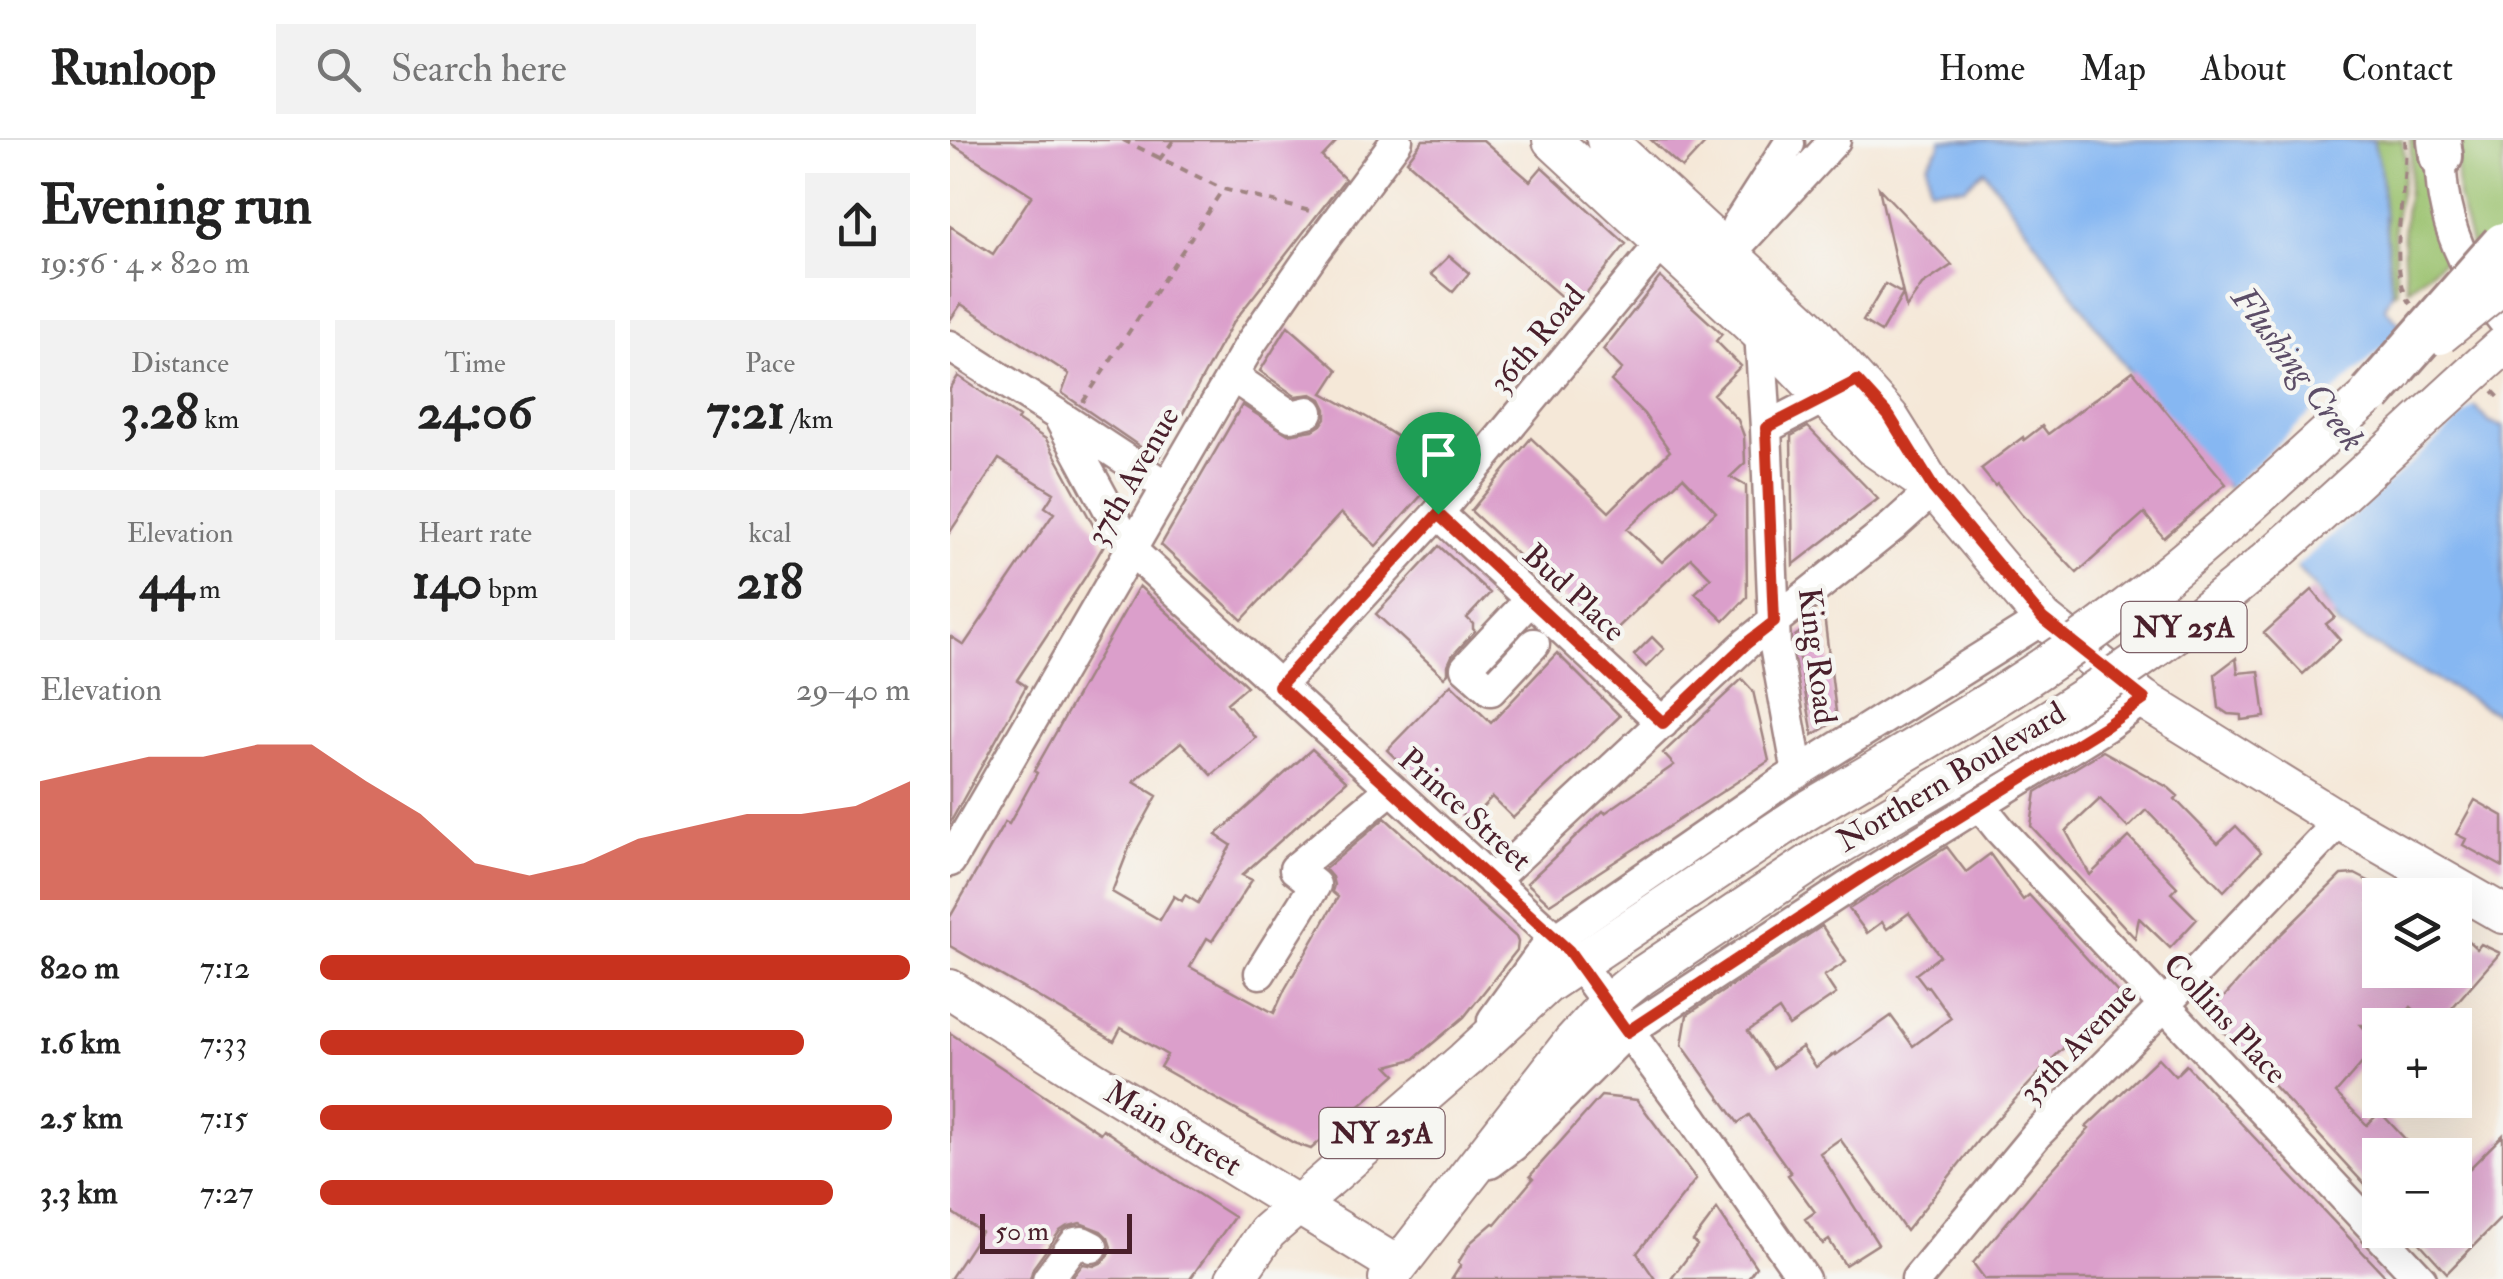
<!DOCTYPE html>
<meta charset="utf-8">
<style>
:root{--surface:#fff;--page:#f2f2f2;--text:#222;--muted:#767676;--line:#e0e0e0;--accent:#c8321e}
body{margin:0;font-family:"IM FELL Double Pica",serif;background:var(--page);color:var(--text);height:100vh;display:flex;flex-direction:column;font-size:38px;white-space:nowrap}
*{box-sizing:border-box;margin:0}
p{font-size:32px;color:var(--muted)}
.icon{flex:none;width:55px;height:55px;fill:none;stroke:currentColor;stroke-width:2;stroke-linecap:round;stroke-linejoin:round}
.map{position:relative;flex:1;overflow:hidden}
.sheet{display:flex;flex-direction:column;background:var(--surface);width:950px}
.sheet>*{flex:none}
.buttons{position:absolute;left:1412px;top:738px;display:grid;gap:20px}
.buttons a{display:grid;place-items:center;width:110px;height:110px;border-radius:0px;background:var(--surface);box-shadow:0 10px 40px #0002;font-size:50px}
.scale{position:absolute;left:30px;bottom:25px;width:152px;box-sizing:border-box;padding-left:10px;border:5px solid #4a1f2b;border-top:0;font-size:28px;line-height:35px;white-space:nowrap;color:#4a1f2b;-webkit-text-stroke:8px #f6f6f2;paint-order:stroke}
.pin{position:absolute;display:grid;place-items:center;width:85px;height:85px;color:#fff;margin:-102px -42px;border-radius:50% 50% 50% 0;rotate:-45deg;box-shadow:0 0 10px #0007}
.pin .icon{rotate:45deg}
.round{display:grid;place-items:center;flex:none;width:105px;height:105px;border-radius:0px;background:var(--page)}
.summary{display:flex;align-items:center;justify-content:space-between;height:170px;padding:0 40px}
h1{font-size:55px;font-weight:700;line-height:75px}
.metrics{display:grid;grid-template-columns:repeat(3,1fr);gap:15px;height:170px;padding:10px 40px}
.metrics div{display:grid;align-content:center;border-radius:0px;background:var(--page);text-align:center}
.metrics b{font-size:50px;font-weight:700}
.metrics small{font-size:28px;font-weight:400}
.metrics p{font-size:28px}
.chart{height:280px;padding:20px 40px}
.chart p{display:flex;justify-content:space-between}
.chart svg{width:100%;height:180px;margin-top:10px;fill:var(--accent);opacity:.7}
ul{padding:0 40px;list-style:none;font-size:32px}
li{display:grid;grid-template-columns:160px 120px 1fr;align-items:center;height:75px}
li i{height:25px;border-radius:12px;background:var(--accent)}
header{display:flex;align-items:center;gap:60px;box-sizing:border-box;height:140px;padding:0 50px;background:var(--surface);border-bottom:2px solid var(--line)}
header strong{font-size:48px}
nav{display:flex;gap:55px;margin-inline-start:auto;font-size:35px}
.search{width:700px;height:90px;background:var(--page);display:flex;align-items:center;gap:25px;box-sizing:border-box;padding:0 35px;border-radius:0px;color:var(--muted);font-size:38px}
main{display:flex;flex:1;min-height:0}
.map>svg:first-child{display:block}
.green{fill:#9ac16d;stroke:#72704c;stroke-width:2.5}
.water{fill:#86b7f2;stroke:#686b8e;stroke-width:2.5}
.pier{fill:#f5e8d8}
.building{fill:#db9fcb;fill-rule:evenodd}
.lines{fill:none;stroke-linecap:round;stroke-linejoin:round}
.minor-casing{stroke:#a08482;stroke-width:35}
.major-casing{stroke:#a08482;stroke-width:42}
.highway-casing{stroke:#a08482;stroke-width:48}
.path{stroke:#a08482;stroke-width:4;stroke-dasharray:8 8;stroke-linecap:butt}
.minor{stroke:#fff;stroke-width:30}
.major{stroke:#fff;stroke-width:38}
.highway{stroke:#fff;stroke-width:42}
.major-bridge-casing{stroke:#a08482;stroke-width:42;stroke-linecap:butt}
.highway-bridge-casing{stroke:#a08482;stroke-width:48;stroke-linecap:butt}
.major-bridge{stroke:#fff;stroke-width:38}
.highway-bridge{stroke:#fff;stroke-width:42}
.route-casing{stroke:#fff;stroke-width:20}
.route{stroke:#c8321e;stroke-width:12}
.labels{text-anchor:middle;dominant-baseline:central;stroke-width:9;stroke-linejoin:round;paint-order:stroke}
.shield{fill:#f6f6f2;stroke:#7e6067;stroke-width:2.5}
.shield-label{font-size:30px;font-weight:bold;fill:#4a1f2b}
.street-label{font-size:32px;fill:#4a1f2b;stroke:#f6f6f2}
.water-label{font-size:35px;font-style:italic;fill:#5c4d67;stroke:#f6f6f2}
</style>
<header>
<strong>Runloop</strong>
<div class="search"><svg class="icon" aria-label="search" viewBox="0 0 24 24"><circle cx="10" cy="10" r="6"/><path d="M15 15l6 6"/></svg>Search here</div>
<nav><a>Home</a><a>Map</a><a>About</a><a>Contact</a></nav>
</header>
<main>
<section class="sheet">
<div class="summary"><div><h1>Evening run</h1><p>19:56 · 4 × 820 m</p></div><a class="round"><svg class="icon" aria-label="share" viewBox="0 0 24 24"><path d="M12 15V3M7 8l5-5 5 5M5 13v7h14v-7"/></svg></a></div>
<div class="metrics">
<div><p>Distance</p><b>3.28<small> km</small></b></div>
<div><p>Time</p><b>24:06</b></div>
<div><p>Pace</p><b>7:21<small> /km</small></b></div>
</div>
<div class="metrics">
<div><p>Elevation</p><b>44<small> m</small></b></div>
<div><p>Heart rate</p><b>140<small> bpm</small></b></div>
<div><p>kcal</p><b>218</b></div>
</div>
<div class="chart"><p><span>Elevation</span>29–40 m</p>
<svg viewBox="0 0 160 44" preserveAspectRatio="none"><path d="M0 44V15L10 12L20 9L30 9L40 6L50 6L60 15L70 23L80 35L90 38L100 35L110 29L120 26L130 23L140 23L150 21L160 15V44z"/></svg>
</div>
<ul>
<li><b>820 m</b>7:12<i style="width:100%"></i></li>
<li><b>1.6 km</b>7:33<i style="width:82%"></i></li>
<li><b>2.5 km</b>7:15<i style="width:97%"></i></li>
<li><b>3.3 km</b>7:27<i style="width:87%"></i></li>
</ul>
</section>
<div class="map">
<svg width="1553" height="1139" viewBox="0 0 1553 1139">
<rect width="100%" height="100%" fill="#f6f6f2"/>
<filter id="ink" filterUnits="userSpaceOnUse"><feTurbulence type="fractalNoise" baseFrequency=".01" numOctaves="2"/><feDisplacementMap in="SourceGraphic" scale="20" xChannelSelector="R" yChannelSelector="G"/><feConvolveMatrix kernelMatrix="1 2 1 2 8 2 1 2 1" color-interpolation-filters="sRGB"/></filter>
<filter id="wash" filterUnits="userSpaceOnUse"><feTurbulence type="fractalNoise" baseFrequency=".0048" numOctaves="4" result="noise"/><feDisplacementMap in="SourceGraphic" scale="40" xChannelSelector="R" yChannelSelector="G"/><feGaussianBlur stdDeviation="2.25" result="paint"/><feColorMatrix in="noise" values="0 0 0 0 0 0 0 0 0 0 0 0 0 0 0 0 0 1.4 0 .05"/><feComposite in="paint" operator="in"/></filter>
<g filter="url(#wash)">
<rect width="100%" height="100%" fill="#f5e8d8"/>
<path class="green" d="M1367,0h85l4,22 -12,62 3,67 -5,2 -16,-50z
M1460,0h17l20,118 -39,31c-5,-25 -6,-49 -3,-75 2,-25 8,-48 5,-74z
M1505,0h48v113l-31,-5 -14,-51z"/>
<path class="water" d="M990,0h433l7,26 12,127 -7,15 105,115 13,4v290l-165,-92 -20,-33 -178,-205 -156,-217 -19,17 -35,1 -3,-24 13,-18z"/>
<path class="pier" d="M1457,185l71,78 -186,168 -67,-79z"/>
<g id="blocks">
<path class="building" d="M0,0h388l-16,17 23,22 -113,145 -74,135 -96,-66 7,-19 -108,-70 -11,16v-94l43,28 39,-59 -82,-52z
M473,0h60l47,41 12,-14 84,77 -52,64 -167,-147z
M701,0h57l-26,28z
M929,48l73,77 -30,20 -16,23 -3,-14 -22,38 -18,-11 22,-37 18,10z
M499,116l20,17 -16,19 -22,-18z
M710,137l62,57 -6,7 25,25 -28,28 25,26 6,16 1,27 -15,14 16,9 1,111 -23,24 -29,-28 16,-15 -20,-20 -84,80 -136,-127 60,-73 78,74 61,-61 -26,-37 -33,-33 11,-12 -19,-19zM733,337l33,35 -54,50 -35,-33z
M338,186l50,44 -15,23 45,25 78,50 -70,78 -35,-33 -99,107 -81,-75 81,-140 46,29 25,-4 8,-5 5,-7v-9l-5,-10 -9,-5 -17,2 -35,-25z
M1183,231l93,113 -62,54 -20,-25 -67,60 -56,-59 -24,-30 -2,2 -14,-17 42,-32 1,3 18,-14 6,8z
M8,236l61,41 -2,3 29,19 58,106 -18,31 -69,104 9,6 -76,137v-187l14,9 90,-132 -9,-6 9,-14 -55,-34 -49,73v-143z
M858,287l70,72 -85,66 -2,-129z
M489,406l51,47 -23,25 6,6v5l2,2 -23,25 -4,9v8l-4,4 -68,-63z
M189,446l108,100 -20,17 29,35 -44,37 -31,-33 -47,40 23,14 -26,47 -19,49 48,28 14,-24 8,5 3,-6 13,8 33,-58 -15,-10 96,-86 35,32 -105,94 10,5 -40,61 -5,-3 -17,29 84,46 11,-24 53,-92 -6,-5 2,-7 -2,-8 -7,-8 60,-51 131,119 2,5 -1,8 -53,67 -50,42 -26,7 8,8 -85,75 -17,-6 -134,-76 7,-12 -46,-27 -7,13 -164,-95v-29l55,-95 4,2 28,-51 -3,-2z
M1362,450l23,27 -9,7 14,16 -37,34 -39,-41z
M874,475l13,105 -24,15 -18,-99z
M702,497l12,12 -18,18 -12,-12z
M607,513l63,63 -107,102 -21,-21 -23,24 -34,-33 -5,4 -43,-42 64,-66 40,39z
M1286,518l2,15 21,-2 6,46 -24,3v-5l-13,-1 -9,-6 -4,-34z
M792,539l11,12 16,70 -219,143 -23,-21 76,-72 2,2 69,-48 -11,-12z
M1153,611l66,37 9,8 -3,3 43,44 18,-17 25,26 -37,39 -78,-81 -18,18 -28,-29 -34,32 24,44 39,-38 48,50 -6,6 26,26 -27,29 -31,-30 -4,20 -104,-112 5,-34z
M1525,660l28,16v51l-40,-22 3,-6 -10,-5z
M997,707l19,25 24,-18 33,46 6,-5 90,99 -69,67 -71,78 -73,92 -66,-92 -20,14 58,91 -33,21 -16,-25 -6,4 -18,-25 10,-7 -27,-37 3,-2 -42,-58 -11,8 -56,-78 5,-30 135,-89 24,36 -22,14 12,18 -47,32 -10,-16 -31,21 25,37 29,-21 14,20 19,-14 1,2 55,-39 22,30 38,-28 -23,-32 -2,1 -10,-13 24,-18 -31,-43 -22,16 -5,-7 -15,11 -18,-24z
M1405,734l27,14 -13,13 11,10v59h75v-41l22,20 4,-5 19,9 -63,72h-5l-21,-18 -16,18h-34l18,19 -43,49 31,32 13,-13 40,43h-40v46l-172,-186 65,-73 68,-67z
M0,893l150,100 3,-4 73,51 58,37 -44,62h-119l12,-15 11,2 9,-4 5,-6 3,-9 -3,-9 -7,-7 -21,-8 -14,4 -6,4 -27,37 -3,11h-80l31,-47 -31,-21z
M1208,918l17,18 11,-11 202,214h-403l-12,-16 67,-80 49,-54 -3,-2z
M651,956l36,4 59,79 -59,74 18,26h-203l9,-14 -3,-2 13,-21 22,-19 2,1 38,-45 -3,-3z
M1553,995v81l-56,57 -39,-43h47v-47z
M767,1069l39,58 -9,12h-76l26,-34 -4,-4z"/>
</g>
</g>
<g filter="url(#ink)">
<use href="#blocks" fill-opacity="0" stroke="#a08482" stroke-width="2.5"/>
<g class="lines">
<g class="minor-casing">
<path id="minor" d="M1492,0c-7,68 19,128 61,180
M787,85l52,-81
M765,130l120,-130
M810,192l6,96 9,218 23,127
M0,206l108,69 73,135 438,401 124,168 111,160
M282,236l59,40 17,-4
M111,277l106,70
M816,288l77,-40
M488,373l225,210
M580,460l-64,68 25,22 43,-46
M329,546l159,-173 212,-256 27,-27
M1029,664l21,26 421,449
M0,721l301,-518 63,-91 83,-112
M542,741l255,-238 146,-117 41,-37
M310,833l55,-88 -20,-16 96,-80
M543,880l55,-76 236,-163 259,-162
M540,1023l24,-18 113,-113 236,-155 243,-151 37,-27
M98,1139l27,-36 7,-1 10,5
M967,1139l120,-145 114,-115 189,-198"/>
</g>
<g class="major-casing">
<path id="major" d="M602,0l234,217 86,89 48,33
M656,0l203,188 80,89 45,72 109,130 100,80 197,122 163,93
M0,849l141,90 307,187
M285,1139l32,-47 198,-172 81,-75 254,-170
M438,1139l185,-238 34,-37 33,-27 184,-123"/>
</g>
<g class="highway-casing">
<path id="highway" d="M1489,0l2,16"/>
</g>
<path class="path" d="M173,0l100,49 91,23
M1455,0c4,46 -21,127 6,164
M209,20l15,-20
M1543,251l10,11
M133,262l140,-213"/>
<use href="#minor" class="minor"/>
<use href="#major" class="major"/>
<use href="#highway" class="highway"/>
<g class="major-bridge-casing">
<path id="major-bridge" d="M1490,195l63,-51
M850,675c108,-65 220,-126 320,-203 96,-73 184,-158 274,-239
M874,714c121,-73 247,-141 360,-227 113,-85 213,-187 319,-281"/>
</g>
<g class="highway-bridge-casing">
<path id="highway-bridge" d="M1421,254l132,-150"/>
</g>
<use href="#major-bridge" class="major-bridge"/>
<use href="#highway-bridge" class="highway-bridge"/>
</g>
</g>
<g class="lines" filter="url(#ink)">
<g class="route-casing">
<path id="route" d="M907,241l32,35 45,73 109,130 101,80 -38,27 -244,151 -235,155 -58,-81 -290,-265 159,-172 225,209 84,-80 27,-21 -8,-194z"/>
</g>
<use href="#route" class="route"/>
</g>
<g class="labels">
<g class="shield">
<rect x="1171.5" y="462" width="125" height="50" rx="8"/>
<rect x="369.5" y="968" width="125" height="50" rx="8"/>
</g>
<g class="shield-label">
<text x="1234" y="487">NY 25A</text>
<text x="432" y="993">NY 25A</text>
</g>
<g class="street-label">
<text transform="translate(587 199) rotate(-50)">36th Road</text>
<text transform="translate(183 336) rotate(-60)">37th Avenue</text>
<text transform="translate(624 453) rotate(43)">Bud Place</text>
<text transform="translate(867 516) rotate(83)">King Road</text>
<text transform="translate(1001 637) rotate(-31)">Northern Boulevard</text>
<text transform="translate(515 670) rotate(42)">Prince Street</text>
<text transform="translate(1275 879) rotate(47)">Collins Place</text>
<text transform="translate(1128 903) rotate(-46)">35th Avenue</text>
<text transform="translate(223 989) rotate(31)">Main Street</text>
</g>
<g class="water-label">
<text transform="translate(1348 229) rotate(53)">Flushing Creek</text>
</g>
</g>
</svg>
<div class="buttons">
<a><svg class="icon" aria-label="layers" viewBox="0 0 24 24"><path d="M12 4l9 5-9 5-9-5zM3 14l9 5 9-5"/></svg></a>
<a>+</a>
<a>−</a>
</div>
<div class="scale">50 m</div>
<div class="pin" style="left:488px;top:374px;background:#1e9e55"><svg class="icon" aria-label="arrive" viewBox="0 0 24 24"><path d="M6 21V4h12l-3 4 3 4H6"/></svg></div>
</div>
</main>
